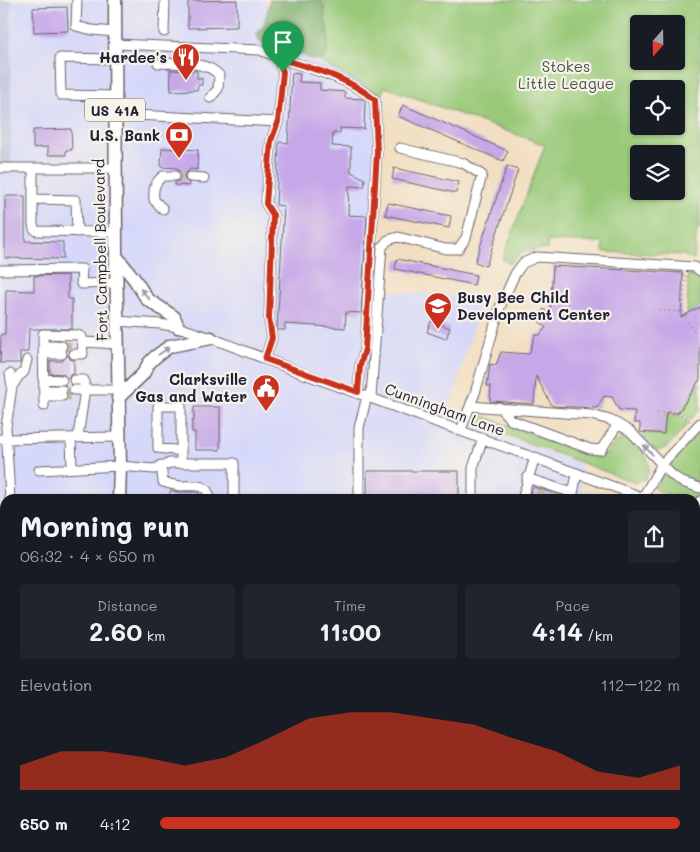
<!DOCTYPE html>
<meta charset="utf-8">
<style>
:root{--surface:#171b24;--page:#20242c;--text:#f1f3f6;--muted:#9ea1a6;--accent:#c8321e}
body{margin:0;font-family:Mali,sans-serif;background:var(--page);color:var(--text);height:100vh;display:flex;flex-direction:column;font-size:19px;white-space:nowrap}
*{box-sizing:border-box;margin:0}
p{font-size:16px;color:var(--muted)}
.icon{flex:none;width:28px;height:28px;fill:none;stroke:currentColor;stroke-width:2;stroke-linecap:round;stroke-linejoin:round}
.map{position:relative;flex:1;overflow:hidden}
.details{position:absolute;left:0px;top:494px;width:700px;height:359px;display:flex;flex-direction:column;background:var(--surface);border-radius:15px 15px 0 0;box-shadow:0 1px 4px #0004}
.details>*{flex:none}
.needle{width:32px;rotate:200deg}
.tools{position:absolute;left:630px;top:15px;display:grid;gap:10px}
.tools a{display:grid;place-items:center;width:55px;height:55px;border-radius:5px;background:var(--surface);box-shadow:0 1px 4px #0004;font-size:25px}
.pin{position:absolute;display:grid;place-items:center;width:42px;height:42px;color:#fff;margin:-51px -21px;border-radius:50% 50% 50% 0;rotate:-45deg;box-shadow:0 0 5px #0007}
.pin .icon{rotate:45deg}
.round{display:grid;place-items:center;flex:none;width:52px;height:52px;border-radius:5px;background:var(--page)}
.overview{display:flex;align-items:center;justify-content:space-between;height:85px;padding:0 20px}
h1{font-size:28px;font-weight:800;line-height:38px}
.metrics{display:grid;grid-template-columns:repeat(3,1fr);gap:8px;height:85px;padding:5px 20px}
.metrics div{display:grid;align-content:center;border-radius:5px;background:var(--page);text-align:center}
.metrics b{font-size:25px;font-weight:800}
.metrics small{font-size:14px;font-weight:400}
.metrics p{font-size:14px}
.chart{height:140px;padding:10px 20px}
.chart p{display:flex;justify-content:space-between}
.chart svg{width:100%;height:90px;margin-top:5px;fill:var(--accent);opacity:.7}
ul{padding:0 20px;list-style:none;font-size:16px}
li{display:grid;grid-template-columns:80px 60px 1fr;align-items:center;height:38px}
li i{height:12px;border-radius:6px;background:var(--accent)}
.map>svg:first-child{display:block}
.built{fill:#d5d8f9}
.industrial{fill:#bdc3de}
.green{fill:#99c978;stroke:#5e765a;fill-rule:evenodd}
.forest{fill:#7aad68;stroke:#4e6852}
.building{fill:#c6a7e8}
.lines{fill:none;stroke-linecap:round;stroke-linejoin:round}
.minor-tunnel{stroke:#c8b9a7;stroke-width:9;stroke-dasharray:9 4.5;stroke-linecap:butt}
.minor-casing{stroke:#6b646a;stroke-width:11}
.highway-casing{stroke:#6b646a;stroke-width:15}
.path{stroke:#6b646a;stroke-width:1;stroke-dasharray:1 4;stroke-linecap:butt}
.minor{stroke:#fff;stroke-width:9}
.highway{stroke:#fff;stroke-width:12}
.oneway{fill:#9c9ca7}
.route-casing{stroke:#fff;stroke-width:10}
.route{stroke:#c8321e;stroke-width:6}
.labels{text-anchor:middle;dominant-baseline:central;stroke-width:4.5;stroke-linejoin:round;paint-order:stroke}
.shield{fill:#f7f3e8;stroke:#62616f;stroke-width:1}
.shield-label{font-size:14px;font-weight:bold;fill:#22223b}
.poi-label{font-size:15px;font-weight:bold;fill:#22223b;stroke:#f7f3e8;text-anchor:end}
.park-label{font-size:15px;fill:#46544d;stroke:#f7f3e8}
.street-label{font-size:15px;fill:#22223b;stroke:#f7f3e8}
</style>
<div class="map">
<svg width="700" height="852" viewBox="0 0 700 852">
<rect width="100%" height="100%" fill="#f7f3e8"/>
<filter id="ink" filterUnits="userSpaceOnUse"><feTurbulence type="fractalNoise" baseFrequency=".02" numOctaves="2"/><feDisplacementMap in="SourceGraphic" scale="10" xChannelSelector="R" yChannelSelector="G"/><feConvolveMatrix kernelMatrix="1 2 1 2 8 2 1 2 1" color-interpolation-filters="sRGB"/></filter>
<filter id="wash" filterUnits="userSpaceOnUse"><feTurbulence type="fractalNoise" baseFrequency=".0096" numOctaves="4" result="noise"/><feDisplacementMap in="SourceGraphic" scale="20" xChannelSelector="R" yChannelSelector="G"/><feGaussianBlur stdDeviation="1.12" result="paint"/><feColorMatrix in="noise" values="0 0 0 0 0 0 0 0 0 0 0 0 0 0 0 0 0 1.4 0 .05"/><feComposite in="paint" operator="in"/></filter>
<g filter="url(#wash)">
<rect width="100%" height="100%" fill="#f2dfc2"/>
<path class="built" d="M11,0h256l-3,45 29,2 92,50 -13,193 110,9 -35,118 134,47 1,35h-577v249h-5v-583h11z
M13,848h233v4h-233z
M353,848h143v4h-112z"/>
<path class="industrial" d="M0,0h11v165h-11z"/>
<path class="green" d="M326,0h374v229h-3l-3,31 -11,-5 -80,-3v-9l-55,-2 -1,8c-13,0 -29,3 -37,15l-8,-4 43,-115 -160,-58 -4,8 -64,-35zM639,24h37v37h-37zM639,89h37v37h-37zM639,154h37v37h-37z
M688,275l12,5v27l-13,7z
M700,382v28l-9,9 -11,-7z
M665,414l15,1 9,7c-6,7 -23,31 -32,28 -6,-2 -11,-10 -15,-14l1,-3 21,1z
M481,415l111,42c13,1 17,-6 23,-16l2,1 4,-3h6c14,9 29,23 18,40l-8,1 -1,3 -156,-58 -6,-6z
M700,430v32l-4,21c-11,-3 -23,-9 -27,-19z
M662,474l38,16 -5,15v-6h-16l-25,-10z"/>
<path class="forest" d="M270,0h53c1,19 10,41 1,59 -17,2 -13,-1 -26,-6 -16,-6 -33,-1 -42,-18l8,-10z"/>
<g id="blocks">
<path class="building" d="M237,0v27l-49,1v-27z
M67,7l1,24 -34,1 -1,-24z
M170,70l27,1v7h5v7h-4l-1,5 -26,1z
M292,73l8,1 -1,8 21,1v7l25,2v6l18,1 2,2 -1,28 -24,-1v5h-7l-1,13 19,1v25l14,7 -1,8 -15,-1 -1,29 19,1 -6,97 -15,-1 -1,16 -60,-4v6h-8l7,-124 -8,-1 3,-63 9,1z
M403,105l105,46 -5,10 -105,-45z
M71,129l1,21h-6v5h-18v-8l-15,1v-18z
M162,148l36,2 -1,20 -7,-1 -6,7 1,4 4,3v3l-14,-1v-3l4,-1 2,-5 -1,-4 -4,-4 -15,-1z
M507,166l11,4 -32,96 -11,-4z
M394,168l65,14 -3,11 -64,-14z
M5,196h20v45l38,1v17l-58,-1z
M388,203l63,13 -2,12 -64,-13z
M397,259l79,16 -2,10 -79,-16z
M553,266l130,7 -2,44 19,-10v72l-22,34 -12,-1 -2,22 -24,-2v-9h-6l1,-12 -16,-1 -7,-13 -8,-1 -7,12 -45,-2 -16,-30 -2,28 -44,-3 1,-15h-4l3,-22 6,1 5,-13 28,2 6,-19h5l6,-8 -9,-7 7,-11 6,5z
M68,275v24h4v30h-43l-1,23h-8v11h-20l1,-29h4l1,-44 28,1v-15z
M431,321l19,7 -4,11 -19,-7z
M68,355l2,4 4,1v14l-4,1 -2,4 -5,-5 -13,-1v-12h12z
M194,407h26v43h-25v-18h-3v-11h2z
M367,471h92v28h-92z
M533,487l33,10v2h-37z
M170,491l28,1 1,1 1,6h-30z"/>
</g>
</g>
<g filter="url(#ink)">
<use href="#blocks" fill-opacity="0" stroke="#6b646a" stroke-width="1"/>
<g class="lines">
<path class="minor-tunnel" d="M175,176l15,1
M62,346l12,1
M62,396h12
M539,499l3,-11
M555,499l1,-6"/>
<g class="minor-casing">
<path id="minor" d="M77,0l-1,26 16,4 23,2
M164,32l1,-32
M115,44l145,6c37,17 82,23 115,50l2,52 -12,197 -5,17 -2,26
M158,63c18,1 48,-3 61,12l-1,14 -8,9
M115,96l-54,-1 -1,-37 55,1
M115,114l163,8
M0,168h116
M33,169v55l1,5 3,2 79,1
M190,177l14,1
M33,199l43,1 1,32
M163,209l-9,-9c-1,-11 0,-17 9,-24h12
M0,270l82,-1 -1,15 36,-1
M117,321l43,3 18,3 33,11 83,32 353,129
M83,342l34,2
M43,346h19
M43,354h19
M265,359l7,-21 -3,-20 4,-103 -7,-11 5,-63 7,-19 5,-50 -5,-14
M10,374l2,13
M43,379l19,1
M74,380h10v16l-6,41
M44,390h18
M74,390h44
M44,396h18
M371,397l11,-150 6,-7 10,-3 48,12h12l8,-11 16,-63 -19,-12 -63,-15
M44,406l-1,-72 35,1 4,2 1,17h-9
M470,406l121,9 19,5 20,11 42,44 10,7 18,6
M499,407l12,13 79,29 11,1 17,-26
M461,430l14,-37 25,-86 15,-33 8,-11 14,-6 158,10 5,4
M71,438l1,30
M0,439l119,-2
M181,451l-23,-3v-42h23v57
M161,465l2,17c6,2 11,3 17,4 13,0 28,-4 30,13
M39,470l81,-4 34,3 16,-6h64v36
M527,478l46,15
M643,497l19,-33 38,-41
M10,499l-4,-72 6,-40 6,-10 6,-5 3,-12
M359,499v-71l8,-32
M473,499v-31l10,-30
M522,499l13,-42
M572,499l5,-26
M695,515l5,-14
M5,521l-2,23 2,16
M695,700l5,-14
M0,732h5
M171,848l5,4
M35,852v-4
M88,852l1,-4
M230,852l3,-4
M276,852l1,-4
M644,852l1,-4"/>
</g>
<g class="highway-casing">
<path id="highway" d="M115,0l1,256 4,210 -1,33
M116,256l19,24 12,19 27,18 4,10
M118,398l25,-24 6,-11 6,-6 15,-11 41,-8
M121,852v-4"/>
</g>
<path class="path" d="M99,292l1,14
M659,310l24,2 12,21
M683,312l3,-37
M657,413l22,1
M690,421l-11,-8 21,-32"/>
<use href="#minor" class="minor"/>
<use href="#highway" class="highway"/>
</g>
<defs><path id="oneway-solid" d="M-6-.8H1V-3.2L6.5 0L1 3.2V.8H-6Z" transform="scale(1.25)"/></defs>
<g class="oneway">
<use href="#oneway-solid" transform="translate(145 294) rotate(-130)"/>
<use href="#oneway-solid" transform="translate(164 351) rotate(-35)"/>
<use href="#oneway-solid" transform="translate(648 450) rotate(-134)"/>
</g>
</g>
<g class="lines" filter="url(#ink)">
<g class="route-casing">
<path id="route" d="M278,58c33,10 70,19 97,42l2,52 -12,197 -5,17 -2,26 -93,-33 7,-21 -3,-20 4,-103 -7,-11 5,-63 7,-19 5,-50z"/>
</g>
<use href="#route" class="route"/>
</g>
<defs>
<g id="restaurant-pin" transform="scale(1.4375)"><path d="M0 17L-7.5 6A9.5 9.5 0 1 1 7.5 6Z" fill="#c8321e" stroke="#f7f3e8"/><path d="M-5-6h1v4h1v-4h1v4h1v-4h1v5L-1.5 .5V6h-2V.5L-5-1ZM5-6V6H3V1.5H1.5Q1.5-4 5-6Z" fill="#fff"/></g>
<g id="bank-pin" transform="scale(1.4375)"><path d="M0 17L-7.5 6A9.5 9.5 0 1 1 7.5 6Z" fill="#c8321e" stroke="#f7f3e8"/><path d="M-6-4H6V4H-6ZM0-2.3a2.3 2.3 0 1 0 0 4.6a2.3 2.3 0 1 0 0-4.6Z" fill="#fff"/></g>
<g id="school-pin" transform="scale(1.4375)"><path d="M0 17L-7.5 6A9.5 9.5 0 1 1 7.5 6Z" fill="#c8321e" stroke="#f7f3e8"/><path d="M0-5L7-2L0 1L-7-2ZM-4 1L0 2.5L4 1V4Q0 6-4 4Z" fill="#fff"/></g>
<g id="civic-pin" transform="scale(1.4375)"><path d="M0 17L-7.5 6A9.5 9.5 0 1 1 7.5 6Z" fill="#c8321e" stroke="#f7f3e8"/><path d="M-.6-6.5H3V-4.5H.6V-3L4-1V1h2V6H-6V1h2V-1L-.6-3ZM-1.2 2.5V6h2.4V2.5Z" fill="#fff"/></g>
</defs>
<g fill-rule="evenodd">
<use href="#restaurant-pin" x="186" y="57"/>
<use href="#bank-pin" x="179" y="135"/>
<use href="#school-pin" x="438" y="306"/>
<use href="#civic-pin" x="266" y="388"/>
</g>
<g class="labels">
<rect class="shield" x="85" y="98.5" width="60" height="23" rx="4"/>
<g class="shield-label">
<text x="115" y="110">US 41A</text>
</g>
<g class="poi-label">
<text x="167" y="57">Hardee's</text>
<text x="160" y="135">U.S. Bank</text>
<text x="457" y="297" text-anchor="start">Busy Bee Child<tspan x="457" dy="17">Development Center</tspan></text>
<text x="247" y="379">Clarksville<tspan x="247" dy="17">Gas and Water</tspan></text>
</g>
<g class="park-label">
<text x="566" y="66">Stokes<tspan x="566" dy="17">Little League</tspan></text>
</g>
<g class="street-label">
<text transform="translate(100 250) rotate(-91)">Fort Campbell Boulevard</text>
<text transform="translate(445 409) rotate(20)">Cunningham Lane</text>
</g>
</g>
</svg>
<div class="tools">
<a><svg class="needle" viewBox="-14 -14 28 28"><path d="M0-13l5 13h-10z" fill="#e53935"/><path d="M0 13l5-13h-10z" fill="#9ea1a6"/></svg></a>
<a><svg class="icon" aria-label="locate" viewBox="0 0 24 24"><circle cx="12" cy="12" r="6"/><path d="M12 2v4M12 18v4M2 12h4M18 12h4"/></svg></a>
<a><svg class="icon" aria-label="layers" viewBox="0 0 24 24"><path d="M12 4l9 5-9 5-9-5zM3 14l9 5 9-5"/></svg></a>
</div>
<div class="pin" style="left:283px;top:72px;background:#1e9e55"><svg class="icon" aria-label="arrive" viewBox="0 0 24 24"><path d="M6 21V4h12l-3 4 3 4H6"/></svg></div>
<section class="details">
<div class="overview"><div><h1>Morning run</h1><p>06:32 · 4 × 650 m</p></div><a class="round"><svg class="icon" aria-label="share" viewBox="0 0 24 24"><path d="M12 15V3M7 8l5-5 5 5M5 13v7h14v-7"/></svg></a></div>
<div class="metrics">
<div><p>Distance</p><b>2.60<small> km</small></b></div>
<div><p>Time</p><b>11:00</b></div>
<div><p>Pace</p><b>4:14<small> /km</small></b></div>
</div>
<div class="chart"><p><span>Elevation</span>112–122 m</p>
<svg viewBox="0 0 160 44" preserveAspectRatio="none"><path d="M0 44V32L10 25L20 25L30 28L40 32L50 28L60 19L70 9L80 6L90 6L100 9L110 12L120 19L130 25L140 35L150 38L160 32V44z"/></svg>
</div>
<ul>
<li><b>650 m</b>4:12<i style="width:100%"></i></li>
</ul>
</section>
</div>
